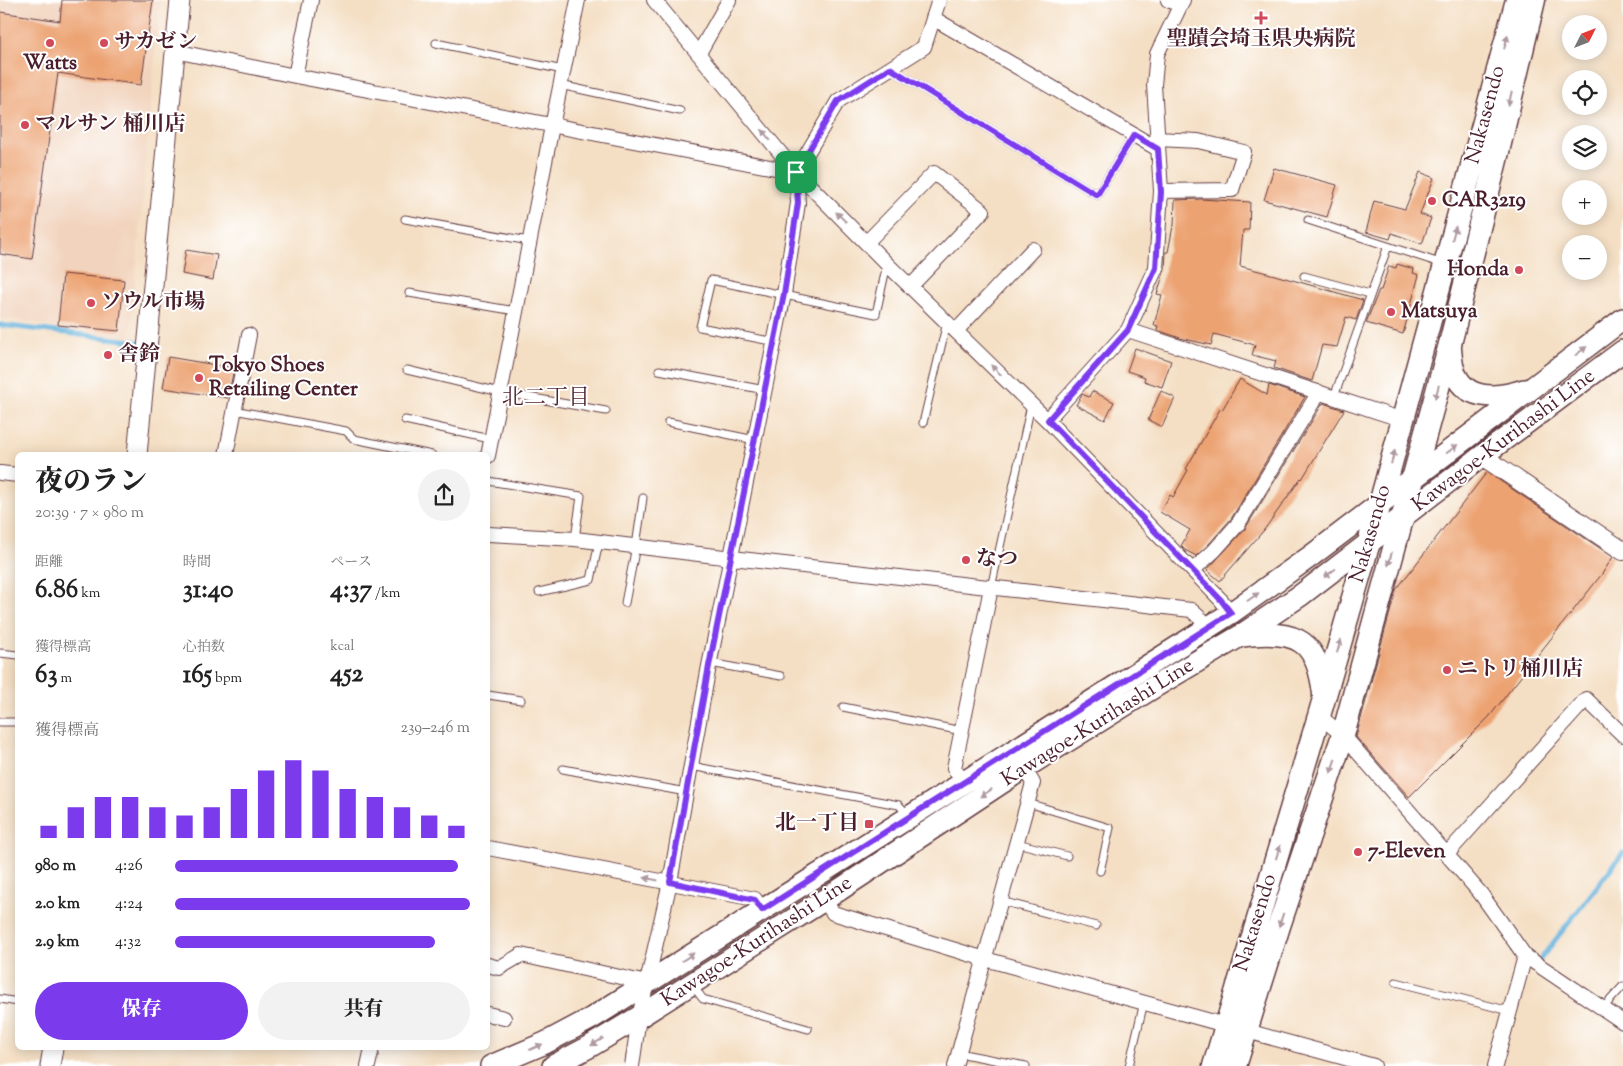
<!DOCTYPE html>
<html lang="ja">
<meta charset="utf-8">
<style>
:root{--surface:#fff;--page:#f2f2f2;--text:#222;--muted:#767676;--accent:#7c3aed}
body{margin:0;font-family:"Sorts Mill Goudy","Noto Serif JP",serif;background:var(--page);color:var(--text);height:100vh;display:flex;flex-direction:column;font-size:19px;white-space:nowrap}
*{box-sizing:border-box;margin:0}
p{font-size:16px;color:var(--muted)}
.icon{flex:none;width:28px;height:28px;fill:none;stroke:currentColor;stroke-width:2;stroke-linecap:round;stroke-linejoin:round}
.map{position:relative;flex:1;overflow:hidden}
.drawer{position:absolute;left:15px;top:452px;width:475px;height:598px;display:flex;flex-direction:column;background:var(--surface);border-radius:8px;box-shadow:0 2px 12px #0003}
.drawer>*{flex:none}
.needle{width:32px;rotate:48deg}
.controls{position:absolute;left:1562px;top:15px;display:grid;gap:10px}
.controls a{display:grid;place-items:center;width:45px;height:45px;border-radius:50%;background:var(--surface);box-shadow:0 2px 12px #0003;font-size:25px}
.pin{position:absolute;display:grid;place-items:center;width:42px;height:42px;color:#fff;margin:-21px;border-radius:10px;box-shadow:0 2px 8px #0006}
.round{display:grid;place-items:center;flex:none;width:52px;height:52px;border-radius:26px;background:var(--page)}
.overview{display:flex;align-items:center;justify-content:space-between;height:85px;padding:0 20px}
h1{font-size:28px;font-weight:800;line-height:38px}
.metrics{display:grid;grid-template-columns:repeat(3,1fr);gap:8px;height:85px;padding:5px 20px}
.metrics div{display:grid;align-content:center}
.metrics b{font-size:25px;font-weight:800}
.metrics small{font-size:14px;font-weight:400}
.metrics p{font-size:14px}
.chart{height:140px;padding:10px 20px}
.chart p{display:flex;justify-content:space-between}
.chart svg{width:100%;height:90px;margin-top:5px;stroke:var(--accent);stroke-width:6}
.button{display:flex;gap:10px;margin-top:auto;padding:10px 20px}
.button a{flex:1;height:58px;border-radius:30px;background:var(--accent);color:#fff;font-size:20px;font-weight:800;line-height:58px;text-align:center}
.button a+a{background:var(--page);color:var(--text)}
ul{padding:0 20px;list-style:none;font-size:16px}
li{display:grid;grid-template-columns:80px 60px 1fr;align-items:center;height:38px}
li i{height:12px;border-radius:6px;background:var(--accent)}
.map>svg:first-child{display:block}
.built{fill:#f2d4be}
.lines{fill:none;stroke-linecap:round;stroke-linejoin:round}
.stream{stroke:#61b0db;stroke-width:5}
.building{fill:#eca271}
.service-casing{stroke:#643c42;stroke-width:9}
.minor-casing{stroke:#643c42;stroke-width:16}
.tertiary-casing{stroke:#643c42;stroke-width:20}
.secondary-casing{stroke:#643c42;stroke-width:21}
.primary-casing{stroke:#643c42;stroke-width:24}
.trunk-casing{stroke:#643c42;stroke-width:25}
.service{stroke:#fff;stroke-width:7}
.minor{stroke:#fff;stroke-width:14}
.tertiary{stroke:#fff;stroke-width:18}
.secondary{stroke:#fff;stroke-width:19}
.primary{stroke:#fff;stroke-width:21}
.trunk{stroke:#fff;stroke-width:22}
.oneway{fill:#ae9aa0}
.route-casing{stroke:#fff;stroke-width:10}
.route{stroke:#7c3aed;stroke-width:6}
.poi-dot{fill:#d1495b;stroke:#fff;stroke-width:2}
.labels{text-anchor:middle;dominant-baseline:central;stroke-width:4;stroke-linejoin:round;paint-order:stroke}
.poi-label{font-size:21px;font-weight:bold;fill:#4a1f2b;stroke:#fff;text-anchor:start}
.street-label{font-size:21px;fill:#4a1f2b;stroke:#fff}
.neighbourhood-label{font-size:22px;fill:#4a1f2b;stroke:#fff}
</style>
<div class="map">
<svg width="1623" height="1066" viewBox="0 0 1623 1066">
<rect width="100%" height="100%" fill="#fff"/>
<filter id="ink" filterUnits="userSpaceOnUse"><feTurbulence type="fractalNoise" baseFrequency=".02" numOctaves="2"/><feDisplacementMap in="SourceGraphic" scale="10" xChannelSelector="R" yChannelSelector="G"/><feConvolveMatrix kernelMatrix="1 2 1 2 8 2 1 2 1" color-interpolation-filters="sRGB"/></filter>
<filter id="wash" filterUnits="userSpaceOnUse"><feTurbulence type="fractalNoise" baseFrequency=".0096" numOctaves="4" result="noise"/><feDisplacementMap in="SourceGraphic" scale="20" xChannelSelector="R" yChannelSelector="G"/><feGaussianBlur stdDeviation="1.12" result="paint"/><feColorMatrix in="noise" values="0 0 0 0 0 0 0 0 0 0 0 0 0 0 0 0 0 1.4 0 .05"/><feComposite in="paint" operator="in"/></filter>
<g filter="url(#wash)">
<rect width="100%" height="100%" fill="#f4dfc4"/>
<path class="built" d="M0,0h160l-30,338 -130,-20z"/>
<g class="lines">
<path class="stream" d="M0,325l141,17
M1539,961l84,-108"/>
</g>
<g id="blocks">
<path class="building" d="M62,0h91l-12,85 -83,-12 -26,186 -32,-5v-242l60,9z
M1274,168l63,17 -10,32 -63,-17z
M1420,172l14,6 -14,36 11,4 -9,26 -30,-11 -2,6 -24,-7 8,-31 31,8z
M1201,199l49,3 -1,28h-6l-3,36 31,8 92,26 -7,20 -10,-3 -9,30 -15,-2 -10,36 -38,-13 2,-7 -24,-6 3,-10 -41,-11 -3,11 -31,-7 -23,-8 1,-4 -4,-1 8,-30 -5,-1 8,-25 1,-17h2l5,-26h1l1,-26z
M186,250l31,5 -4,25 -31,-6z
M1397,264l17,5 -1,4 6,2 -16,59 -37,-11 13,-33h2l8,-24 7,2z
M63,274l61,6 -5,51 -61,-6z
M1135,348l36,13 -9,26 -18,-6 1,-4 -18,-6z
M168,357l66,11 -6,30 -65,-10z
M1240,379l27,16 2,-10 36,12 -74,122 -23,26 -12,11 -11,-6 -4,-4 9,-16 -30,-18 10,-17 3,2 15,-27 -2,-1 10,-18 24,-42 2,1z
M1092,391l22,11 -9,18 -29,-15 6,-11 7,3z
M1161,391l14,7 -13,29 -14,-7z
M1323,403l21,7 -42,69 -1,-1 -37,52 -44,51 -13,-11 38,-41z
M1487,472l126,85 -11,17 -113,143 -80,80 -53,-60 40,-147z"/>
</g>
</g>
<g filter="url(#ink)">
<use href="#blocks" fill-opacity="0" stroke="#643c42" stroke-width="1"/>
<g class="lines">
<g class="service-casing">
<path id="service" d="M436,43l127,27
M890,68l207,127 37,-60
M560,85l120,26
M405,219l124,22
M1308,220l135,44
M1304,276l66,18
M409,293l107,18
M775,342l-75,-15 11,-47 165,34 11,-50
M407,370l93,22 106,19
M659,370l106,20
M1334,397l54,-151
M234,410l112,21 8,8 78,16
M405,420l85,19
M668,422l87,18
M923,423l24,-101
M488,481l93,15 -6,43
M991,588l40,-183
M539,592l52,-12 8,-38
M625,603l11,-57 7,-48
M0,653l18,2
M710,663l71,13
M488,695l33,5
M843,707l119,24
M0,722h18
M691,766l208,39 9,10
M563,769l123,23
M1028,803l82,25 -10,43
M1017,843l50,13
M1001,901l95,25
M1396,982l114,29
M692,985l11,14 105,30
M0,999l18,3
M1603,1008l20,-22
M958,1053l68,13
M1129,1066l15,-64"/>
</g>
<g class="minor-casing">
<path id="minor" d="M654,0l142,172 91,92 160,156 174,180 10,13
M1168,0l13,5
M933,18l225,131
M175,51l120,25 501,96
M699,53l30,-53
M295,76l16,-76
M1157,139l41,2 46,11 -12,38 -71,1
M866,243l68,-70 49,38 -73,76
M1128,330l275,90
M956,331l77,-82
M1047,420l81,-90 28,-62 5,-77 -7,-106 3,-31 26,-54
M226,455l23,-120
M488,456l64,-330 26,-126
M0,473l18,2
M488,534l87,5 157,19 459,52 18,16
M1193,570l21,-19 24,-27 81,-132
M1319,716l24,19 138,159 44,62 98,66
M963,782l-9,-14 37,-180
M488,848l267,51 7,11
M1447,854l139,-155 37,36
M824,900l9,13 152,46 389,107
M488,965l11,3 22,-13 126,28
M488,1014l16,4
M368,1066l4,-18
M632,1066l7,-49 31,-135 39,-216 75,-372 14,-91 -2,-31 42,-71 86,-54 15,-47
M955,1066l78,-283 -9,-15
M1495,1066l30,-110"/>
</g>
<g class="tertiary-casing">
<path id="tertiary" d="M1482,456l141,95"/>
</g>
<g class="secondary-casing">
<path id="secondary" d="M137,455l43,-455
M50,1066l3,-18"/>
</g>
<g class="primary-casing">
<path id="primary" d="M1450,344c1,7 1,16 3,23 9,35 44,32 71,23
M1242,636c57,-7 76,4 82,62
M491,1066l54,-23 47,-25 639,-405 80,-57 312,-237
M553,1066l36,-19 50,-30 185,-117 200,-132 130,-81 86,-51 61,-41 181,-139 141,-105"/>
</g>
<g class="trunk-casing">
<path id="trunk" d="M1214,1066l105,-350 61,-212 137,-504
M1235,1066l44,-140 64,-191 107,-391 46,-184 38,-160"/>
</g>
<use href="#service" class="service"/>
<use href="#minor" class="minor"/>
<use href="#tertiary" class="tertiary"/>
<use href="#secondary" class="secondary"/>
<use href="#primary" class="primary"/>
<use href="#trunk" class="trunk"/>
</g>
<defs><path id="oneway-solid" d="M-6-.8H1V-3.2L6.5 0L1 3.2V.8H-6Z" transform="scale(1.25)"/></defs>
<g class="oneway">
<use href="#oneway-solid" transform="translate(1506 42) rotate(-75)"/>
<use href="#oneway-solid" transform="translate(1510 99) rotate(103)"/>
<use href="#oneway-solid" transform="translate(766 135) rotate(-129)"/>
<use href="#oneway-solid" transform="translate(841 217) rotate(-135)"/>
<use href="#oneway-solid" transform="translate(1454 233) rotate(-75)"/>
<use href="#oneway-solid" transform="translate(1581 351) rotate(-37)"/>
<use href="#oneway-solid" transform="translate(996 370) rotate(-136)"/>
<use href="#oneway-solid" transform="translate(1437 392) rotate(105)"/>
<use href="#oneway-solid" transform="translate(1452 449) rotate(-37)"/>
<use href="#oneway-solid" transform="translate(1393 457) rotate(-75)"/>
<use href="#oneway-solid" transform="translate(1390 559) rotate(105)"/>
<use href="#oneway-solid" transform="translate(1330 573) rotate(143)"/>
<use href="#oneway-solid" transform="translate(1253 597) rotate(-35)"/>
<use href="#oneway-solid" transform="translate(1339 646) rotate(-74)"/>
<use href="#oneway-solid" transform="translate(1333 766) rotate(109)"/>
<use href="#oneway-solid" transform="translate(986 793) rotate(147)"/>
<use href="#oneway-solid" transform="translate(1278 852) rotate(-73)"/>
<use href="#oneway-solid" transform="translate(651 879) rotate(-169)"/>
<use href="#oneway-solid" transform="translate(1281 920) rotate(109)"/>
<use href="#oneway-solid" transform="translate(688 957) rotate(-33)"/>
<use href="#oneway-solid" transform="translate(597 1042) rotate(149)"/>
<use href="#oneway-solid" transform="translate(536 1047) rotate(-24)"/>
</g>
</g>
<g class="lines" filter="url(#ink)">
<g class="route-casing">
<path id="route" d="M890,68l207,127 37,-60 24,14 3,43 -5,76 -28,62 -80,90 173,180 10,13 -469,297 -7,-10 -85,-18 39,-216 75,-372 14,-91 -2,-31 42,-71z"/>
</g>
<use href="#route" class="route"/>
</g>
<g class="poi-dot">
<path d="M1258.5 10.5h5v5h5v5h-5v5h-5v-5h-5v-5h5z"/>
<circle cx="50" cy="43" r="5"/>
<circle cx="104" cy="43" r="5"/>
<circle cx="25" cy="125" r="5"/>
<circle cx="1432" cy="201" r="5"/>
<circle cx="1519" cy="270" r="5"/>
<circle cx="91" cy="303" r="5"/>
<circle cx="1391" cy="312" r="5"/>
<circle cx="108" cy="355" r="5"/>
<circle cx="199" cy="378" r="5"/>
<circle cx="966" cy="560" r="5"/>
<circle cx="1447" cy="670" r="5"/>
<rect x="864" y="819" width="10" height="10" rx="2.5"/>
<circle cx="1358" cy="852" r="5"/>
</g>
<g class="labels">
<g class="poi-label">
<text x="1261" y="40" text-anchor="middle">聖蹟会埼玉県央病院</text>
<text x="114" y="43">サカゼン</text>
<text x="50" y="64" text-anchor="middle">Watts</text>
<text x="35" y="125">マルサン 桶川店</text>
<text x="1442" y="201">CAR3219</text>
<text x="1509" y="270" text-anchor="end">Honda</text>
<text x="101" y="303">ソウル市場</text>
<text x="1401" y="312">Matsuya</text>
<text x="118" y="355">舎鈴</text>
<text x="209" y="366">Tokyo Shoes<tspan x="209" dy="24">Retailing Center</tspan></text>
<text x="976" y="560">なつ</text>
<text x="1457" y="670">ニトリ桶川店</text>
<text x="859" y="824" text-anchor="end">北一丁目</text>
<text x="1368" y="852">7-Eleven</text>
</g>
<g class="street-label">
<text transform="translate(1486 115) rotate(-75)">Nakasendo</text>
<text transform="translate(1504 441) rotate(-37)">Kawagoe-Kurihashi Line</text>
<text transform="translate(1371 534) rotate(-74)">Nakasendo</text>
<text transform="translate(1098 723) rotate(-32)">Kawagoe-Kurihashi Line</text>
<text transform="translate(1256 923) rotate(-73)">Nakasendo</text>
<text transform="translate(757 942) rotate(-33)">Kawagoe-Kurihashi Line</text>
</g>
<g class="neighbourhood-label">
<text x="546" y="399">北二丁目</text>
</g>
</g>
</svg>
<div class="controls">
<a><svg class="needle" viewBox="-14 -14 28 28"><path d="M0-13l5 13h-10z" fill="#e53935"/><path d="M0 13l5-13h-10z" fill="#767676"/></svg></a>
<a><svg class="icon" aria-label="locate" viewBox="0 0 24 24"><circle cx="12" cy="12" r="6"/><path d="M12 2v4M12 18v4M2 12h4M18 12h4"/></svg></a>
<a><svg class="icon" aria-label="layers" viewBox="0 0 24 24"><path d="M12 4l9 5-9 5-9-5zM3 14l9 5 9-5"/></svg></a>
<a>+</a>
<a>−</a>
</div>
<div class="pin" style="left:796px;top:172px;background:#1e9e55"><svg class="icon" aria-label="arrive" viewBox="0 0 24 24"><path d="M6 21V4h12l-3 4 3 4H6"/></svg></div>
<section class="drawer">
<div class="overview"><div><h1>夜のラン</h1><p>20:39 · 7 × 980 m</p></div><a class="round"><svg class="icon" aria-label="share" viewBox="0 0 24 24"><path d="M12 15V3M7 8l5-5 5 5M5 13v7h14v-7"/></svg></a></div>
<div class="metrics">
<div><p>距離</p><b>6.86<small> km</small></b></div>
<div><p>時間</p><b>31:40</b></div>
<div><p>ペース</p><b>4:37<small> /km</small></b></div>
</div>
<div class="metrics">
<div><p>獲得標高</p><b>63<small> m</small></b></div>
<div><p>心拍数</p><b>165<small> bpm</small></b></div>
<div><p>kcal</p><b>452</b></div>
</div>
<div class="chart"><p><span>獲得標高</span>239–246 m</p>
<svg viewBox="0 0 160 44" preserveAspectRatio="none"><path d="M5 44V38M15 44V29M25 44V24M35 44V24M45 44V29M55 44V33M65 44V29M75 44V20M85 44V11M95 44V6M105 44V11M115 44V20M125 44V24M135 44V29M145 44V33M155 44V38"/></svg>
</div>
<ul>
<li><b>980 m</b>4:26<i style="width:96%"></i></li>
<li><b>2.0 km</b>4:24<i style="width:100%"></i></li>
<li><b>2.9 km</b>4:32<i style="width:88%"></i></li>
</ul>
<div class="button"><a>保存</a><a>共有</a></div>
</section>
</div>
